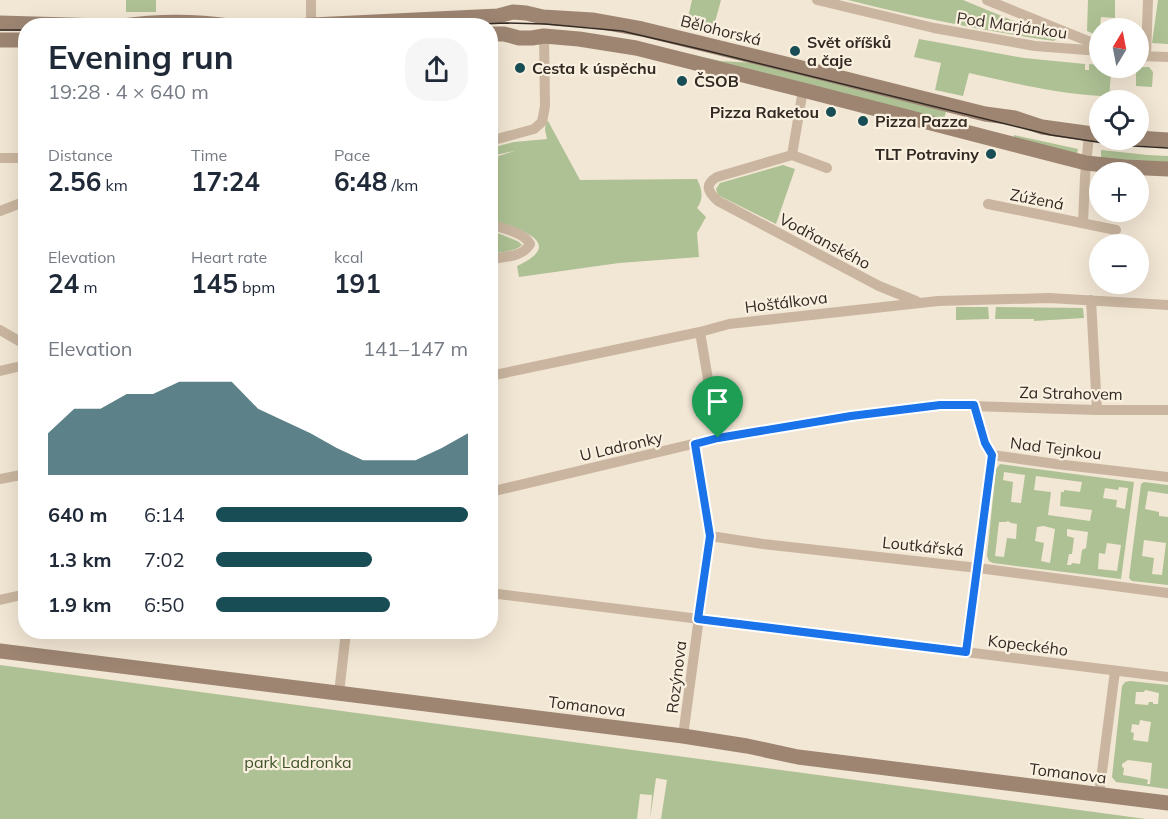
<!DOCTYPE html>
<meta charset="utf-8">
<style>
:root{--surface:#fff;--page:#f6f6f7;--text:#1f2937;--muted:#747a83;--accent:#184d56}
body{margin:0;font-family:Mulish,sans-serif;background:var(--page);color:var(--text);height:100vh;display:flex;flex-direction:column;font-size:22px;white-space:nowrap}
*{box-sizing:border-box;margin:0}
p{font-size:20px;color:var(--muted)}
.icon{flex:none;width:33px;height:33px;fill:none;stroke:currentColor;stroke-width:2;stroke-linecap:round;stroke-linejoin:round}
.map{position:relative;flex:1;overflow:hidden}
.panel{position:absolute;left:18px;top:18px;width:480px;height:621px;display:flex;flex-direction:column;background:var(--surface);border-radius:24px;box-shadow:0 6px 24px #0002}
.panel>*{flex:none}
.needle{width:39px;rotate:10deg}
.buttons{position:absolute;left:1089px;top:18px;display:grid;gap:12px}
.buttons a{display:grid;place-items:center;width:60px;height:60px;border-radius:50%;background:var(--surface);box-shadow:0 6px 24px #0002;font-size:30px}
.pin{position:absolute;display:grid;place-items:center;width:51px;height:51px;color:#fff;margin:-62px -26px;border-radius:50% 50% 50% 0;rotate:-45deg;box-shadow:0 0 6px #0007}
.pin .icon{rotate:45deg}
.round{display:grid;place-items:center;flex:none;width:63px;height:63px;border-radius:24px;background:var(--page)}
.overview{display:flex;align-items:center;justify-content:space-between;height:102px;padding:0 30px}
h1{font-size:33px;font-weight:700;line-height:45px}
.figures{display:grid;grid-template-columns:repeat(3,1fr);gap:9px;height:102px;padding:6px 30px}
.figures div{display:grid;align-content:center}
.figures b{font-size:26px;font-weight:700}
.figures small{font-size:16px;font-weight:400}
.figures p{font-size:16px}
.chart{height:168px;padding:12px 30px}
.chart p{display:flex;justify-content:space-between}
.chart svg{width:100%;height:108px;margin-top:6px;fill:var(--accent);opacity:.7}
ul{padding:0 30px;list-style:none;font-size:20px}
li{display:grid;grid-template-columns:96px 72px 1fr;align-items:center;height:45px}
li i{height:15px;border-radius:8px;background:var(--accent)}
.map>svg:first-child{display:block}
.green{fill:#aec194;fill-rule:evenodd}
.lines{fill:none;stroke-linecap:round;stroke-linejoin:round}
.street{stroke:#cab6a0;stroke-width:10}
.secondary{stroke:#9d8572;stroke-width:15}
.tram{stroke:#332a24;stroke-width:1.5}
.route-casing{stroke:#fff;stroke-width:12}
.route{stroke:#1a73e8;stroke-width:8}
.poi-dot{fill:#184d56;stroke:#faf0e0;stroke-width:2}
.labels{text-anchor:middle;dominant-baseline:central;stroke-width:4.5;stroke-linejoin:round;paint-order:stroke}
.street-label{font-size:16px;fill:#332a24;stroke:#faf0e0}
.poi-label{font-size:16px;font-weight:bold;fill:#332a24;stroke:#faf0e0;text-anchor:start}
.park-label{font-size:16px;fill:#3f5326;stroke:#faf0e0}
</style>
<div class="map">
<svg width="1168" height="819" viewBox="0 0 1168 819">
<rect width="100%" height="100%" fill="#f2e6d4"/>
<path class="green" d="M126,0h30v12h-30z
M692,0h29l-9,33 -26,-7z
M848,0h115l92,38 1,1 -2,2c-70,-10 -138,-24 -206,-41z
M1088,0h27v18l-14,-1 -2,19 -12,-5z
M1158,0h10v44l-16,-1z
M919,39l105,19 61,6v6h4v-6l10,1 1,3 49,-1 4,5 -1,15 -16,-1v-13l-25,-1 -2,27 -7,-1 -1,-2c-44,-2 -88,-13 -132,-23l-6,23 -28,-6 6,-27 -27,-6z
M645,44l76,17 51,3 175,44 -4,15z
M548,121l32,59 117,-1c5,10 7,20 0,29l9,9 -9,16 2,24 -80,6 -100,14 -2,-11c52,-24 -1,-38 -26,-46l-1,-61 24,-8 -23,5v-8l23,-6 33,-3 -2,-9 1,-8z
M1014,135l64,14 -1,5 -64,-13z
M1101,150l47,5 20,1v9l-67,-4z
M783,165l12,4 -19,55 -58,-29 -2,-6 4,-6z
M490,230l25,10 4,2 3,3c-7,7 -21,7 -31,9z
M956,307h32l1,12 -33,1z
M996,307l87,1 1,10 -50,3v-2h-39z
M1000,464l134,18 -13,97 -128,-16 -4,-2 -2,-5 9,-87zM1004,472l21,3 -4,28 -10,-1 2,-20 -10,-2zM1036,476l46,6 -2,10 -16,-2v2h-3l-1,14 32,4 -2,11 -42,-6 3,-23 -17,-2zM1119,487l9,1 -3,21 -9,-2 1,-7 -14,-2 2,-10 13,2zM1008,521l3,2 6,1 -1,15 -9,-1 -3,19 -9,-1 4,-34h7zM1044,526l11,3 -5,34 -9,-2 3,-18 -9,-2 2,-14zM1067,529l21,3 -2,16 -4,2 -2,14 -8,-1 -1,2h-4l2,-11h3l2,-16 -7,-2zM1107,543l14,2 -4,26 -19,-2 1,-16 6,1z
M1144,482l24,3v9l-20,-3 -3,18 14,3v4l9,1v68l-36,-4 -3,-3 12,-94zM1144,540l22,3 -4,32 -10,-1 2,-16 -12,-2z
M0,665l1146,154h-485l6,-39 -11,-2 -6,41 2,-24 -12,-1 -3,25h-637z
M1130,681l38,4v104l-52,-7 -4,-5 10,-91 3,-4zM1145,690l14,3 -1,11h-5v-2h-4l-1,3 -13,-1 1,-12h8zM1140,720l11,2 -3,20 -15,-2 1,-7 -3,-1 1,-8 7,1zM1128,760l24,3 -2,21h-3l1,-4 -3,-1 -22,-4 1,-7 -2,-1v-3z"/>
<g class="lines">
<path class="street" d="M817,0l117,28 101,18 65,5
M987,0l113,46
M311,26v-26
M1138,56l30,1
M1146,56l2,-56
M490,141l44,-12 8,-7 3,-16 -1,-70
M792,155l11,-65
M0,158h26
M827,168l-35,-13 -75,22c-14,8 -8,16 1,24l161,85 37,15
M988,204l128,26
M0,211l26,-10
M1083,223l2,-46 4,-43
M490,224c13,5 34,8 40,20 -7,13 -26,13 -40,15
M1091,300l6,110
M0,330l26,15
M700,332l18,106
M0,371l26,-6
M490,376l210,-44 29,-8 209,-23 111,-3 119,7
M973,405l12,38 7,12
M992,455l64,9 112,13
M0,479l26,-5
M490,492l228,-54 133,-22 89,-11 157,5h71
M710,536l53,8 215,24 190,25
M490,593l678,84
M0,600l26,-6
M966,652l26,-197
M339,693l7,-61
M683,736l27,-200 -15,-92
M1099,795l16,-124"/>
<path class="secondary" d="M0,23l103,3
M123,26c32,-5 74,-5 106,0
M292,26l206,-10 15,-4 13,1 17,4 49,3 50,9 156,38 187,47 30,4 27,9 58,8
M490,34h14l15,4h13l12,-2 35,3 57,9 167,42 283,73 39,4 43,2
M0,40h26
M1138,138l30,2
M0,651l683,85 64,10 51,11 370,46"/>
<path class="tram" d="M439,26l66,-3 40,1 77,7 86,20 343,84 66,10 51,3
M0,30h26"/>
</g>
<g class="lines">
<g class="route-casing">
<path id="route" d="M940,405h34l11,38 7,12 -26,197 -268,-33 12,-83 -15,-92 23,-6 133,-22z"/>
</g>
<use href="#route" class="route"/>
</g>
<g class="poi-dot">
<circle cx="795" cy="51" r="6"/>
<circle cx="520" cy="68" r="6"/>
<circle cx="682" cy="81" r="6"/>
<circle cx="831" cy="112" r="6"/>
<circle cx="863" cy="121" r="6"/>
<circle cx="991" cy="154" r="6"/>
</g>
<g class="labels">
<g class="street-label">
<text transform="translate(1012 25) rotate(8)">Pod Marjánkou</text>
<text transform="translate(721 30) rotate(14)">Bělohorská</text>
<text transform="translate(1037 199) rotate(11)">Zúžená</text>
<text transform="translate(825 241) rotate(28)">Vodňanského</text>
<text transform="translate(786 302) rotate(-7)">Hošťálkova</text>
<text transform="translate(1071 393) rotate(1)">Za Strahovem</text>
<text transform="translate(621 446) rotate(-13)">U Ladronky</text>
<text transform="translate(1056 448) rotate(7)">Nad Tejnkou</text>
<text transform="translate(923 546) rotate(6)">Loutkářská</text>
<text transform="translate(1028 645) rotate(7)">Kopeckého</text>
<text transform="translate(676 677) rotate(-83)">Rozýnova</text>
<text transform="translate(587 706) rotate(7)">Tomanova</text>
<text transform="translate(1068 773) rotate(7)">Tomanova</text>
</g>
<g class="poi-label">
<text x="807" y="42">Svět oříšků<tspan x="807" dy="18">a čaje</tspan></text>
<text x="532" y="68">Cesta k úspěchu</text>
<text x="694" y="81">ČSOB</text>
<text x="819" y="112" text-anchor="end">Pizza Raketou</text>
<text x="875" y="121">Pizza Pazza</text>
<text x="979" y="154" text-anchor="end">TLT Potraviny</text>
</g>
<g class="park-label">
<text x="298" y="762">park Ladronka</text>
</g>
</g>
</svg>
<div class="buttons">
<a><svg class="needle" viewBox="-14 -14 28 28"><path d="M0-13l5 13h-10z" fill="#e53935"/><path d="M0 13l5-13h-10z" fill="#747a83"/></svg></a>
<a><svg class="icon" aria-label="locate" viewBox="0 0 24 24"><circle cx="12" cy="12" r="6"/><path d="M12 2v4M12 18v4M2 12h4M18 12h4"/></svg></a>
<a>+</a>
<a>−</a>
</div>
<div class="pin" style="left:718px;top:438px;background:#1e9e55"><svg class="icon" aria-label="arrive" viewBox="0 0 24 24"><path d="M6 21V4h12l-3 4 3 4H6"/></svg></div>
<section class="panel">
<div class="overview"><div><h1>Evening run</h1><p>19:28 · 4 × 640 m</p></div><a class="round"><svg class="icon" aria-label="share" viewBox="0 0 24 24"><path d="M12 15V3M7 8l5-5 5 5M5 13v7h14v-7"/></svg></a></div>
<div class="figures">
<div><p>Distance</p><b>2.56<small> km</small></b></div>
<div><p>Time</p><b>17:24</b></div>
<div><p>Pace</p><b>6:48<small> /km</small></b></div>
</div>
<div class="figures">
<div><p>Elevation</p><b>24<small> m</small></b></div>
<div><p>Heart rate</p><b>145<small> bpm</small></b></div>
<div><p>kcal</p><b>191</b></div>
</div>
<div class="chart"><p><span>Elevation</span>141–147 m</p>
<svg viewBox="0 0 160 44" preserveAspectRatio="none"><path d="M0 44V27L10 17L20 17L30 11L40 11L50 6L60 6L70 6L80 17L90 22L100 27L110 33L120 38L130 38L140 38L150 33L160 27V44z"/></svg>
</div>
<ul>
<li><b>640 m</b>6:14<i style="width:100%"></i></li>
<li><b>1.3 km</b>7:02<i style="width:62%"></i></li>
<li><b>1.9 km</b>6:50<i style="width:69%"></i></li>
</ul>
</section>
</div>
